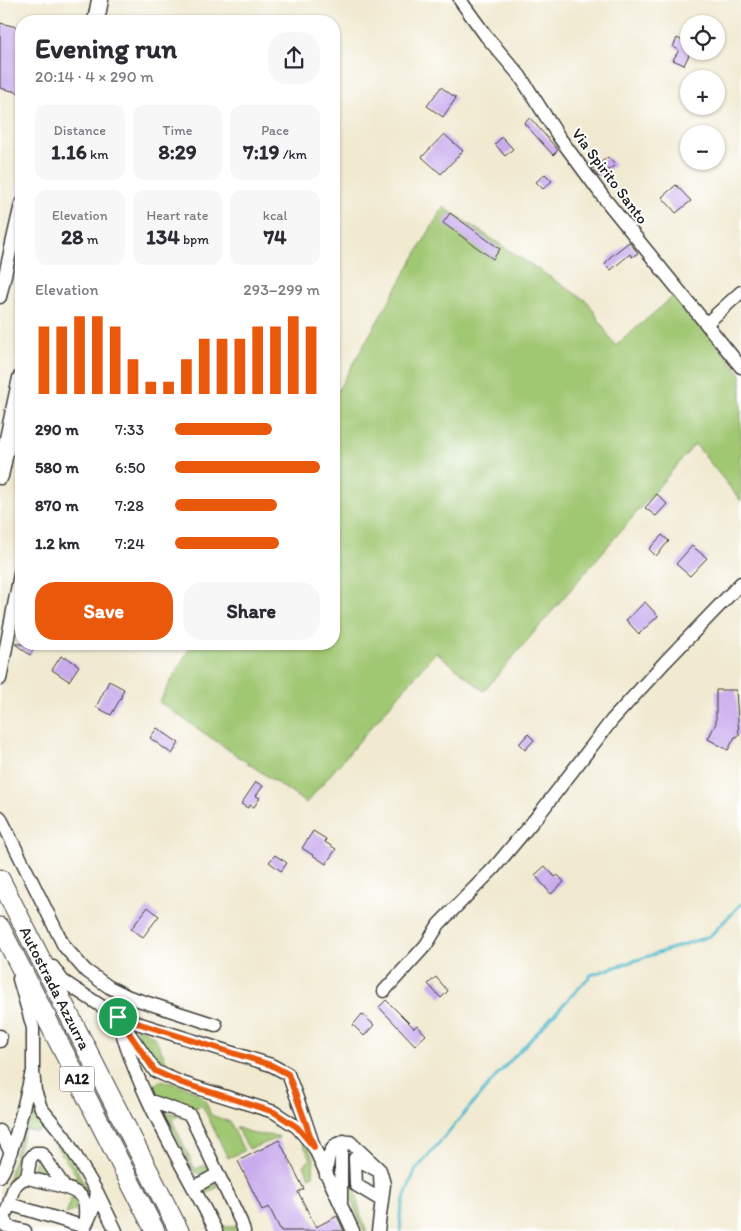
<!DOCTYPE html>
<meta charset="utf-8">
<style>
:root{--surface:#fff;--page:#f7f7f7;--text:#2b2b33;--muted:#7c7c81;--accent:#ea580c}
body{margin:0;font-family:Itim,sans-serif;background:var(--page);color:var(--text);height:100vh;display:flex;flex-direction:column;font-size:19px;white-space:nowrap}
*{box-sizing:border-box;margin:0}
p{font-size:16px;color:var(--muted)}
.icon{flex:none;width:28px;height:28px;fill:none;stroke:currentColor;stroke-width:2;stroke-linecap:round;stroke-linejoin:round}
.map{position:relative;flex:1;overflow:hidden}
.details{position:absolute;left:15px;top:15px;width:325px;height:635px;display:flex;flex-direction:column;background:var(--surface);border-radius:20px;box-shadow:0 1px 4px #0004}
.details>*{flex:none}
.fabs{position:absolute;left:680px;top:15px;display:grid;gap:10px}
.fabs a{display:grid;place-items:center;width:45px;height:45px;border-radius:50%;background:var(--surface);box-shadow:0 1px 4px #0004;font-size:25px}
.pin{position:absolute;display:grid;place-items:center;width:42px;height:42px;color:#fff;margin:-21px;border:2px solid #fff;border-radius:50%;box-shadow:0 1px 5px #0007}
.round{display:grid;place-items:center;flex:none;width:52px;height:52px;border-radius:20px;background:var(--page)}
.overview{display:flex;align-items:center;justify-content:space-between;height:85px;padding:0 20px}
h1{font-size:28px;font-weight:700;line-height:38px}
.figures{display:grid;grid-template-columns:repeat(3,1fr);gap:8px;height:85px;padding:5px 20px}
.figures div{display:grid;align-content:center;border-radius:12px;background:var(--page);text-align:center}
.figures b{font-size:21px;font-weight:700}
.figures small{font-size:14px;font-weight:400}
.figures p{font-size:14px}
.chart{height:140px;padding:10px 20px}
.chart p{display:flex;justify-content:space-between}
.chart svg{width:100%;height:90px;margin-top:5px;stroke:var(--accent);stroke-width:6}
.button{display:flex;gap:10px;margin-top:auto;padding:10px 20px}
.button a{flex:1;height:58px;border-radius:20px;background:var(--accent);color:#fff;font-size:20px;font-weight:700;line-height:58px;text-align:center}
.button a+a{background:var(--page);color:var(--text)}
ul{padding:0 20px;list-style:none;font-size:16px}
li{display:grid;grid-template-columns:80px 60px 1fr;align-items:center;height:38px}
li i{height:12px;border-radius:6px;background:var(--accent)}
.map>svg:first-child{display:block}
.green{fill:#a0c772;stroke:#5e7247}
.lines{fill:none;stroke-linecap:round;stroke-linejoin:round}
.stream{stroke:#50bacd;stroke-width:3}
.building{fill:#c9abed}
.minor-casing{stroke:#3c3b37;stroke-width:15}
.major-casing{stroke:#3c3b37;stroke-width:19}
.highway-casing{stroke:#3c3b37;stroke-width:21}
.minor{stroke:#fff;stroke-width:12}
.major{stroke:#fff;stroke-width:16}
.highway{stroke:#fff;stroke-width:19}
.route-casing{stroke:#fff;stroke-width:10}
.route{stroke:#ea580c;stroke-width:6}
.labels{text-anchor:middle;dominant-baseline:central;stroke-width:4;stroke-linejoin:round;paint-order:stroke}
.shield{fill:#fff;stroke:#606060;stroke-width:1}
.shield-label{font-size:15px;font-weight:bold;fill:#1c1c1c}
.street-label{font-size:16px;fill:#1c1c1c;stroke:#fff}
</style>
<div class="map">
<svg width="741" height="1231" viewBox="0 0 741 1231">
<rect width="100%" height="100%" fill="#fff"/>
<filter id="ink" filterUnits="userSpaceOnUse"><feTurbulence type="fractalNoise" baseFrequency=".02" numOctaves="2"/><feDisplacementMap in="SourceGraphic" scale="10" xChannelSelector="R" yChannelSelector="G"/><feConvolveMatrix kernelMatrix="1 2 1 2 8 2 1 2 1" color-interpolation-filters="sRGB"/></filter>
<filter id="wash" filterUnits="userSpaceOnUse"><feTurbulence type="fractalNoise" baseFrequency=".0096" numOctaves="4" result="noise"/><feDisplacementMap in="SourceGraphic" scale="20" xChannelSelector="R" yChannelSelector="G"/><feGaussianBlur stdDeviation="1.12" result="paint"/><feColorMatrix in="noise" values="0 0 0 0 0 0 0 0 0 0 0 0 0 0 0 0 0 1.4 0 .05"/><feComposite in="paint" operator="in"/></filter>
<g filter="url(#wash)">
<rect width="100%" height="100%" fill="#f1ead1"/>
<path class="green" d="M443,207l145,95 27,44 61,-52 65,80v127l-46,-57 -211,247 -48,-39 -130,151 -147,-101 33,-58h142v-247z
M136,1027c21,6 22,17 31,36l-1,4h-2c-12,-9 -26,-24 -28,-40z
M159,1081c13,1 37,7 45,18 3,5 5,11 7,16l19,7 14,29 -16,7 -26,-53 -7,3 -39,-13c-3,-7 -2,-9 3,-14z
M33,1110c26,23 42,54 56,85v10l-6,-16 -13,-6 7,-7 -33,-47 -8,3 -11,-3 -11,38 9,4 -11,8 -3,7 -2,-1 19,-72z
M165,1112l15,3 -8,5 23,49 10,-4 5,4c-5,6 -10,5 -16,3l-30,-59z
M236,1127l18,7 24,2 1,2 -30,11z
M299,1137l5,2 10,19 -1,17 -4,2 -5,-12 7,-6z
M349,1151l6,3c0,28 0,52 12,77h-3l-4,-8 -16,-45 2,-26z
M37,1156l14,21 -13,-3 -5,-4z
M210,1183h5l3,4 -13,7 16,32 11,1 6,-4v6l-2,2 -14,-1 -18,-35 -1,-4 2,-5z
M72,1196l5,4 -2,11 -9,3z"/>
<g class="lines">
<path class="stream" d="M401,1231l-1,-16 5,-19 10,-25 83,-97 93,-99 119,-39 31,-32"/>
</g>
<g id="blocks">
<path class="building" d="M0,23l21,5v65l-21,-5z
M689,30v25l-5,10 -11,-5 6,-10 -6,-3 4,-9 6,3z
M441,87l15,11 -13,19 -16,-11z
M530,118l28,32 -5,5 -29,-32z
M444,134l19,17 -22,23 -19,-17z
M502,137l11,12 -8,7 -10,-12z
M608,157l7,8 -16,12 -7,-8z
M545,174l7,7 -9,8 -7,-7z
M676,185l15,16 -15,12 -14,-16z
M450,213l50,36 -7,10 -50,-36z
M629,242l9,11 -6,4 -2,-3 -19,16 -6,-6 5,-7z
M657,494l10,10 -11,12 -11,-8z
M662,535l7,6 -13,15 -7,-7z
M692,546l15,12 -17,18 -14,-12z
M645,602l13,14 -19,18 -13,-14z
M15,644h22l-7,11z
M61,656l4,3 1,-2 13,9 -10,15 -17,-11z
M109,681l15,8 -3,7h1l-11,19 -15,-8z
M716,690h20l3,46 -4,1 -7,13 -20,-11 8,-16z
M157,728l22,15 -7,11 -22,-16z
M528,734l6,6 -9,10 -6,-6z
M256,782l7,4 -7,10 4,2 -6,9 -4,-2 -2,3 -7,-4z
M313,831l13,8 -1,3 11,7 -10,15 -24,-16z
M275,855l12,8 -6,8 -12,-9z
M545,866l10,11 3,-2 6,7 -13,12 -16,-19z
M148,907l11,9 -16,21 -12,-8z
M436,977l12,14 -7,7 -13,-14z
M386,1000l28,28 3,-3 9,10 -11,10 -36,-38z
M362,1014l12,11 -10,11 -11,-11z
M279,1140l25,49 -6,3 18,35 21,-11 7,15h-63l-12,-24 -7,3 -24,-49z"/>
</g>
</g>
<g filter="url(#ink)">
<use href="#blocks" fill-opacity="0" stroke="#3c3b37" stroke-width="1"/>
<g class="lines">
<g class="minor-casing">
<path id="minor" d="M460,0l26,36 34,40 39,61 45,61 137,169
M0,297l21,-93
M706,324l35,-32
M0,679l21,-110
M0,817l64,129 21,24 24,17 20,10 87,28
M53,967l10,14 55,36 153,48 17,9 16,43 10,30
M19,979l14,49v43l2,20 6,17 23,28 33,56 -2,13 -10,22 -76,-23 -4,12 1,10 19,5
M384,991l42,-46 13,-21 55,-56 46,-55 72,-93 53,-58 76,-79
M118,1017l37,54 27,12 92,29 23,15 17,20 39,84
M121,1029c20,71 62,136 95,202
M0,1036v5
M148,1100l42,15 51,107 3,9
M0,1131l10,20
M355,1158l25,14 1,28 -25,-15z
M326,1175c2,-16 2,-35 24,-33l30,28 4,14 -6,47
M0,1176c11,-13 26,-80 31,-100
M27,1178l3,-19 5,-6h7l23,35
M194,1187l24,-13
M97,1192l19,39
M341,1202v-50l3,-11
M9,1204c3,-12 5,-23 18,-26 13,3 54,10 57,23 2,7 1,16 1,24"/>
</g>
<g class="major-casing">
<path id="major" d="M96,21l4,-21
M0,476l21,-98"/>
</g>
<g class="highway-casing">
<path id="highway" d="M0,879l179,352
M0,927l155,304"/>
</g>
<use href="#minor" class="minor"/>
<use href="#major" class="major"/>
<use href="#highway" class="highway"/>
</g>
</g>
<g class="lines" filter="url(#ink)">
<g class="route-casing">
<path id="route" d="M118,1017l153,48 17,9 16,44 10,29 -17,-20 -23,-15 -92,-29 -27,-12z"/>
</g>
<use href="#route" class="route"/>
</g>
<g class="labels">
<rect class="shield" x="59.5" y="1066.5" width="35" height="25" rx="4"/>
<g class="shield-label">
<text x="77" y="1079">A12</text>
</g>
<g class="street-label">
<text transform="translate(610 176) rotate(53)">Via Spirito Santo</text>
<text transform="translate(55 988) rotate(63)">Autostrada Azzurra</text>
</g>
</g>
</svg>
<div class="fabs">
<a><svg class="icon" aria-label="locate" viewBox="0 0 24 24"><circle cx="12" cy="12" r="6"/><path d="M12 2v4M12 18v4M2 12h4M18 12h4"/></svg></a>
<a>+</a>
<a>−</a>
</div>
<div class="pin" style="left:118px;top:1017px;background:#1e9e55"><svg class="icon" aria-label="arrive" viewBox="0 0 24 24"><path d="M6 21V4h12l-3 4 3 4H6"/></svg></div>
<section class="details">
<div class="overview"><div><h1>Evening run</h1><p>20:14 · 4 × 290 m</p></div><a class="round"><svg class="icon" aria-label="share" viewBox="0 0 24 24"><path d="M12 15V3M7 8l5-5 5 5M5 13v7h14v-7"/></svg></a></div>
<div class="figures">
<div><p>Distance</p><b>1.16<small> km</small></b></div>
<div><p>Time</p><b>8:29</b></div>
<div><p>Pace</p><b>7:19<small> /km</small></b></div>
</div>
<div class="figures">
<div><p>Elevation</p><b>28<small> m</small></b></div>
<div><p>Heart rate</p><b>134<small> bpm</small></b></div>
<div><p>kcal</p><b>74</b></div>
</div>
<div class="chart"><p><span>Elevation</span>293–299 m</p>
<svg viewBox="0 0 160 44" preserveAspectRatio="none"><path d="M5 44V11M15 44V11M25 44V6M35 44V6M45 44V11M55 44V27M65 44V38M75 44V38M85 44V27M95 44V17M105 44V17M115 44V17M125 44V11M135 44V11M145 44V6M155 44V11"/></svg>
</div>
<ul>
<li><b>290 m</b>7:33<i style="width:67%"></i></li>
<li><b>580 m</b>6:50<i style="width:100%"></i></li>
<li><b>870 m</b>7:28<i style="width:70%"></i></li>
<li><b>1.2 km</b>7:24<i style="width:72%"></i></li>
</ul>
<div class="button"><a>Save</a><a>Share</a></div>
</section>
</div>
